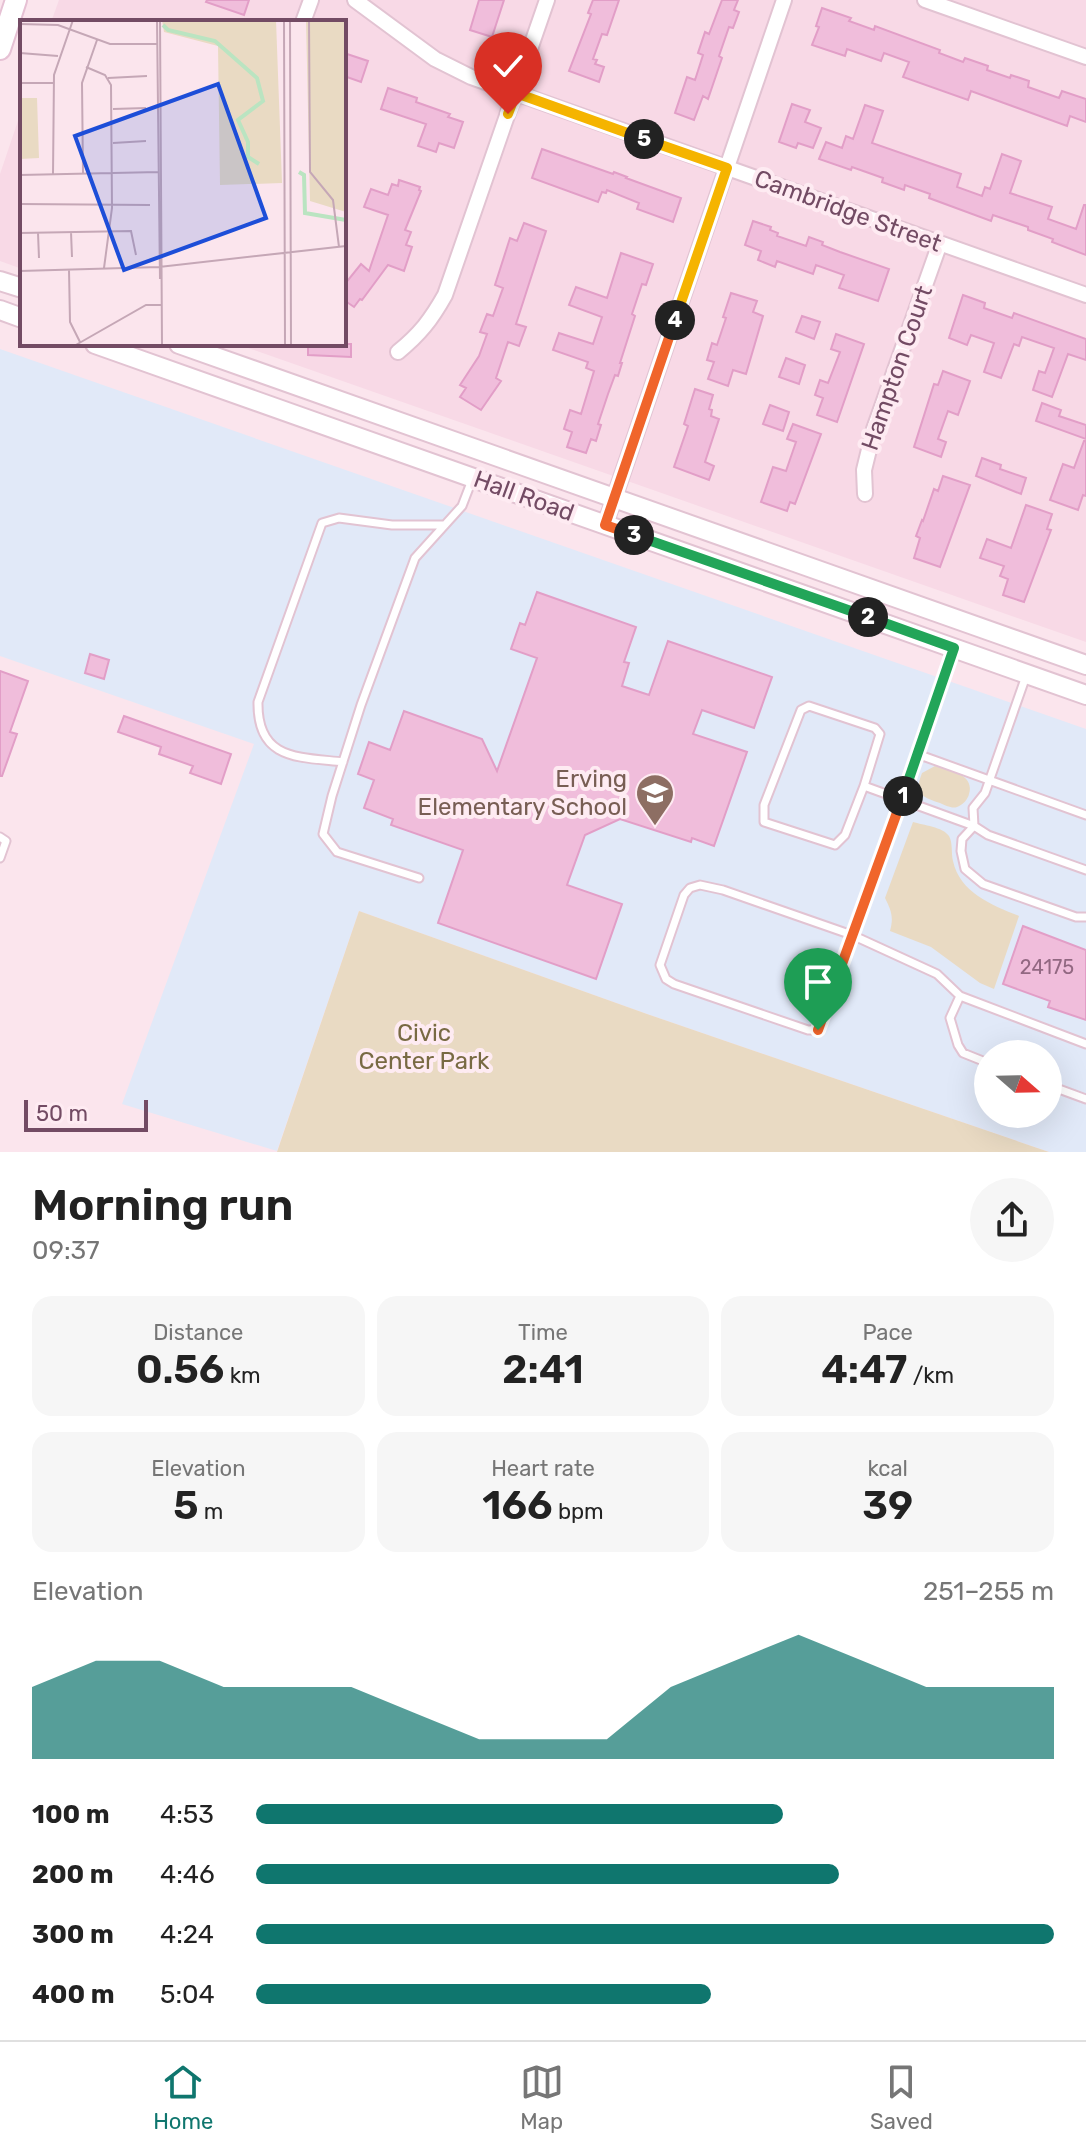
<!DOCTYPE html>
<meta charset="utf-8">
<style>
:root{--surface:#fff;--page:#f6f6f6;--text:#222;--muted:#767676;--line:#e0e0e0;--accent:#0f766e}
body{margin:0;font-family:Rubik,sans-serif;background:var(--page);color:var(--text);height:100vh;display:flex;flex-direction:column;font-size:30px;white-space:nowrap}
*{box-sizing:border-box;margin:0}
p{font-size:26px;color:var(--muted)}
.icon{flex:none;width:44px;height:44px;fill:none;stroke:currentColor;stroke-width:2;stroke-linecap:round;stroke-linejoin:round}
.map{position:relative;height:1152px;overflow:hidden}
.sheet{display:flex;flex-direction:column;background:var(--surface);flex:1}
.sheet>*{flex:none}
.needle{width:52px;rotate:110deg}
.controls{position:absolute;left:974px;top:1040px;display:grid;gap:16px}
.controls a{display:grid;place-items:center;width:88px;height:88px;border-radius:50%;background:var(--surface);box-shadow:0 8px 32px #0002;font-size:40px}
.scale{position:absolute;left:24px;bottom:20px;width:124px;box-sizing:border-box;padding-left:8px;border:4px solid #734b64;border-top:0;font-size:22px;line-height:28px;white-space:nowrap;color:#734b64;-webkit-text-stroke:6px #feebf2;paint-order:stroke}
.pin{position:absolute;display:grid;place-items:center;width:68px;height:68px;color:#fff;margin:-82px -34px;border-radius:50% 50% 50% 0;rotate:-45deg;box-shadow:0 0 8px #0007}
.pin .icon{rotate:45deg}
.km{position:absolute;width:40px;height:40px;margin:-20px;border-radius:50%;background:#222;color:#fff;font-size:22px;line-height:40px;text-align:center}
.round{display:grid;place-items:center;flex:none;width:84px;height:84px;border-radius:42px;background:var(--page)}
.overview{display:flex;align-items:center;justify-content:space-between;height:136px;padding:0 32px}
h1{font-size:44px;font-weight:600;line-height:60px}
.figures{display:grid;grid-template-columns:repeat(3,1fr);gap:12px;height:136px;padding:8px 32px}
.figures div{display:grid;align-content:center;border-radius:20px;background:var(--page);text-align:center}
.figures b{font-size:40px;font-weight:600}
.figures small{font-size:22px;font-weight:400}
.figures p{font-size:22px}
.chart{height:224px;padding:16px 32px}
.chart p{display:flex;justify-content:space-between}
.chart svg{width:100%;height:144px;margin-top:8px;fill:var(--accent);opacity:.7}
ul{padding:0 32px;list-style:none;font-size:26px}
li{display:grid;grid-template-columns:128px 96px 1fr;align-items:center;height:60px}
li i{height:20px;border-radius:10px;background:var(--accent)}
.menu{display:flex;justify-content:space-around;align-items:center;height:112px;border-top:2px solid var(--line);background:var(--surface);font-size:22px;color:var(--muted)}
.menu a{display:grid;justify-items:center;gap:4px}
.menu .current{color:var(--accent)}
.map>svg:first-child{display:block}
.residential{fill:#f8d9e6}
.education{fill:#e1e9f8;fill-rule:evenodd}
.green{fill:#e9dac3}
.building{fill:#f0bddb;stroke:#e29ec7;stroke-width:2}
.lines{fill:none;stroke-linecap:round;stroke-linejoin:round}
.service-casing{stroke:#e2c3d2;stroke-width:11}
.minor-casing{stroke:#e2c3d2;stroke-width:18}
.tertiary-casing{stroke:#e2c3d2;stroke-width:22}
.secondary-casing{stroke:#e6c1d4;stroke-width:24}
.service{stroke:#fff;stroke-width:7}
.minor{stroke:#fff;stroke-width:14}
.tertiary{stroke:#fff;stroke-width:18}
.secondary{stroke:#fff;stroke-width:20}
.split-1-casing{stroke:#fff;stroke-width:16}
.split-2-casing{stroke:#fff;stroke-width:16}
.split-3-casing{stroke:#fff;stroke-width:16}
.split-4-casing{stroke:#fff;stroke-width:16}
.split-5-casing{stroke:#fff;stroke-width:16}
.split-6-casing{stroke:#fff;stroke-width:16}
.split-1{stroke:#f0652b;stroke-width:10}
.split-2{stroke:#22a559;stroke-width:10}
.split-3{stroke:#22a559;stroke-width:10}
.split-4{stroke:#f0652b;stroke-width:10}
.split-5{stroke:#f5b400;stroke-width:10}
.split-6{stroke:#f5b400;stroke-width:10}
.labels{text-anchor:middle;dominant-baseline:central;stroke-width:8;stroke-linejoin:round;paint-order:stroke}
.number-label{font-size:20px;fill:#926882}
.street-label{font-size:24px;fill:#734b64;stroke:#feebf2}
.education-label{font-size:24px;fill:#785e54;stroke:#feebf2;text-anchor:end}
.park-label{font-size:24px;fill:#786a43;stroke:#feebf2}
.inset-river{fill:none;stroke:#bae4c1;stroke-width:4}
.inset-road{fill:none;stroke:#c5a7b6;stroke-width:2}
.view{fill:#1d4ed8;fill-opacity:0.15;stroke:#1d4ed8;stroke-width:4}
.inset-edge{fill:none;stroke:#734b64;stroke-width:4}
</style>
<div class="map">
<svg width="1086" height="1152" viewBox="0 0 1086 1152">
<rect width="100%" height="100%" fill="#fbe5ed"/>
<path class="residential" d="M59,0h1027v642l-849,-298h107v-322h-293z
M22,109v160l-22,-8v-87z"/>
<path class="education" d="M0,349l1086,380v423h-37l-402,-138 -288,-103 -82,240 -155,-47 132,-360 -254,-88zM988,1054h60v60h-60z"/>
<path class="green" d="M935,766c14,4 40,8 34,28 -1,5 -6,11 -12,13 -5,2 -12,-2 -17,-4 -19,-6 -26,-10 -18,-30z
M913,822c10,3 30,5 36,14 4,7 2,17 4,25 7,32 39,44 66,55l-25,73 -14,-6 -49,-36 -41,-16c4,-14 1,-21 -5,-33z
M359,911l288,103 402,138h-772z"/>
<path class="building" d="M207,0h42l-5,15 -38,-13z
M479,0h25l-12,37 -22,-7z
M593,0h26l-12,35 -5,-1 -9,25 4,1 -2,4 9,3 -5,15 -30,-11 22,-57 -3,-1z
M722,0h16l-4,10 5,2 -6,16 -4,-1 -10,29 3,2 -14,41 -5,-3 -9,24 -19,-7 12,-36 8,3 8,-25 -5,-2 7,-21 4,2z
M822,8l29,10 -2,3 25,9 1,-4 65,24 -1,3 24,9 2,-4 23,8 -1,4 23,8 1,-3 18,6 -1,6 31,11 3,-7 24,8v23l-16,-6 -3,10 -96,-35 -3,9 -65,-23 6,-15 -25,-9 -3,8 -34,-12 -2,7 -33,-11 7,-18 -3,-1z
M344,53l24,8 -7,21 -17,-6z
M388,88l29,10 -1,4 34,12 -2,3 15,5 -9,26 -15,-5 -3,9 -18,-6 8,-22 -45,-15z
M792,104l18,6 -5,12 16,6 -8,20 -15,-5 -2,5 -17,-6z
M865,105l18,6 -11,32 89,31 -4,13 25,9 3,-9 5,2 12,-35 19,7 -11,32 42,14 -4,12 28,10 8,-24h2v50l-34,-13 1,-3 -25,-9v-3l-35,-12 -2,6 -62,-23 1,-4 -25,-9 -1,5 -22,-8 1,-4 -31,-11 -1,3 -32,-11 7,-17 16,6 4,-12 7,3z
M542,149l71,25 1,-2 13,5 -1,1 55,20 -8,24 -36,-13 2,-6 -32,-13 -1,3 -4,-1 -4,10 -66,-24z
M399,180l21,7 -1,3 2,1 -16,39 6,2 -5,13 6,2 -8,24 -16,-6 -26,35 -2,-1 -6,8 -10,-7v-15l17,-21 8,7 19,-56 -24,-8 7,-18 17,6 4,-11 6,2z
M753,221l18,6 -1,3 8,3 -1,3 29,10 3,-9 14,5 -1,3 18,7 49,17 -11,32 -39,-13 5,-13 -28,-10 -3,9 -36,-13 -2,6 -17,-7 3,-9 -16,-6z
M524,223l22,8 -30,93 10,3 -7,19 -11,-4 -12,36 5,3 -20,29 -21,-13 6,-9 -6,-3 19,-29 8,-22 -7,-2 7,-18 6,2 10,-28 -8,-3 15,-47 7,3z
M621,253l32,11 -7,21 -4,-1 -10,30 3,2 -15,47h2l-4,13 -3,-1 -7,19 -10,30 3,1 -5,16 -5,-2 -5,14 -19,-6 5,-15 -8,-3 6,-19 11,4 13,-43 -8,-3 2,-6 -35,-12 6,-17 34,11 9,-27 -33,-12 7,-18 31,11z
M731,293l26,8 -4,11 10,4 -17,58 -13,-4 -5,16 -20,-7 6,-17 -7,-2 5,-17 5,2 9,-27 -3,-1z
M963,295l22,8 -1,5 28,10 2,-5 72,26v21l-18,-6 -16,43 -19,-7 6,-19 6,2 9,-25 -32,-11 -3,9 -5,-2 -13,34 -17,-6 10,-29 -23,-8 -4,10 -18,-7z
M802,316l18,6 -6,17 -18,-7z
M836,334l28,10 -27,78 -20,-7 6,-17 -8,-3 5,-15 8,3 12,-31 -9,-3z
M308,344h43v13l-43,-2z
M786,358l19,7 -6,19 -20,-7z
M943,371l27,10 -12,34 -10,-4 -10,28 8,3 -5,15 -27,-10 20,-63 4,1z
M695,389l18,6 -4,14 3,1 -1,6 8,3 -14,43 9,4 -5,14 -35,-13 14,-41 -4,-2z
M1042,403l19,7 -2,6 27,9v14l-50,-18z
M770,405l19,7 -6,19 -20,-7z
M793,424l28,10 -26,70 -5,-2 -3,9 -26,-9 12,-35 13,4 10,-29 -9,-3z
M1084,441h2v55l-3,-1 -5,15 -28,-10 13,-36 11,4z
M982,458l19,7 -1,4 26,9 -5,16 -45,-18z
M943,476l27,9 -30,82 -26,-9 6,-20 -4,-2 6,-16 1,1 11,-32 4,2z
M1026,505l26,9 -5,15 4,1 -27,72 -21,-7 5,-16 -8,-3 4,-10 -24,-8 7,-19 24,9z
M537,592l99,35 -12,35 5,1 -7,23 27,9 19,-54 104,36 -18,51 -52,-18 -9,24 54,18 -33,94 -22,-8 -1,4 -71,-23 -35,16 -18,50 55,19 -26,75 -158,-56 25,-73 -72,-25 2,-6 -29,-11 10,-28 -16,-6 11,-32 21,8 14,-39 78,28 15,32 40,-113 -26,-9 9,-26 5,2z
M90,654l19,6 -5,19 -19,-6z
M0,671l28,10 -18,51 7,2 -15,42h-2z
M124,716l107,38 -10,30 -31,-11 3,-7 -34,-12 2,-7 -43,-15z
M1023,926l63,24v70l-38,-13 2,-6 -47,-17z"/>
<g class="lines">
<g class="service-casing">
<path id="service" d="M953,650c-31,90 -63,181 -96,270 -13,37 -24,74 -39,110h-10l-134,-46 -8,-5 -6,-14 24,-70 6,-7 10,-3 23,5 129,45 85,39 23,22 126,48
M1026,676l-41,117 -12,15 1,18 -12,13 -1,12 4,18 18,15 93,33h10
M917,754l169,61
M343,762c-45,-5 -86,-2 -85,-60l64,-179 17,-5 53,7h52
M864,786l-19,49 -10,10 -71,-23v-17l37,-95 8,-4 66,22 5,6 -16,52 110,40 14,9 98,35
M0,837l6,4 -6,17
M419,878l-82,-26 -14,-18 9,-38 29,-91 54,-147 47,-52 10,-26
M960,996l-10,22 8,27 5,8 25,10
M1048,1085l38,14"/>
</g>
<g class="minor-casing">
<path id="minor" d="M355,0l80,59 36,18 615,218
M925,0l161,57
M303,22l8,-22
M398,352c22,-18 33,-32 47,-57l102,-295
M865,494l-1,-24 10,-41 66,-186
M605,525l179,-525"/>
</g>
<g class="tertiary-casing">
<path id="tertiary" d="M0,281l22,7
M0,310l22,8
M95,344l991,351
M179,344l907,321"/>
</g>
<g class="secondary-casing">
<path id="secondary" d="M0,49l16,-49"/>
</g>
<use href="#service" class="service"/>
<use href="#minor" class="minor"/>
<use href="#tertiary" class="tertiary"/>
<use href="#secondary" class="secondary"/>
</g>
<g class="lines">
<g class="split-1-casing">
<path id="split-1" d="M818,1030l85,-234"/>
</g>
<g class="split-2-casing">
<path id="split-2" d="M868,617l86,31 -51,148"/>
</g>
<g class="split-3-casing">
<path id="split-3" d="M634,535l234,82"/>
</g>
<g class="split-4-casing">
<path id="split-4" d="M634,535l-29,-10 70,-205"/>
</g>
<g class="split-5-casing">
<path id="split-5" d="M644,139l83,29 -52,152"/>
</g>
<g class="split-6-casing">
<path id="split-6" d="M508,114l8,-21 128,46"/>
</g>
<use href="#split-1" class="split-1"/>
<use href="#split-2" class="split-2"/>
<use href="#split-3" class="split-3"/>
<use href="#split-4" class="split-4"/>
<use href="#split-5" class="split-5"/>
<use href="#split-6" class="split-6"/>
</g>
<defs>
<g id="school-pin" transform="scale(2)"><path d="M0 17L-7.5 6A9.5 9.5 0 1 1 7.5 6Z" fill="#8d6e63" stroke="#feebf2"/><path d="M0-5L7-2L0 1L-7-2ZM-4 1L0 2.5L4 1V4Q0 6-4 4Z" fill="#fff"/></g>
</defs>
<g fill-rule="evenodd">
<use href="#school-pin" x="655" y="793"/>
</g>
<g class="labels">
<g class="number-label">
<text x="1047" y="967">24175</text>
</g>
<g class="street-label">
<text transform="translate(848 211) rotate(20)">Cambridge Street</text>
<text transform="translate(897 368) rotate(-71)">Hampton Court</text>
<text transform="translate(524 496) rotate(20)">Hall Road</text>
</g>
<g class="education-label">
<text x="627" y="779">Erving<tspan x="627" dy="28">Elementary School</tspan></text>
</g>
<g class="park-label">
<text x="424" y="1033">Civic<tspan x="424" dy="28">Center Park</tspan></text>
</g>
</g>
<g transform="translate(20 20)">
<rect width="326" height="326" fill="#fbe5ed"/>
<path d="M142,0h114l6,163 -62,2 -2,-139 -54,-14zM286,0h40v192l-36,-11zM0,78h17l2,60 -19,1z" fill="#e9dac3"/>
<path class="inset-river" d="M143,5l5,5 47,11 42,37 6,23 -25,19 10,22v15l11,7M279,152l5,3 1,38 41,7"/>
<path class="inset-road" d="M137,0l3,259M140,0l2,324M264,0l1,326M270,0l1,326M289,0l1,152 23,28 6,47M0,4l38,1 52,19h48M0,33l38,3M66,47l19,8 6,10 1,123 -8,60M88,58l39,-2M0,63h33M93,89l33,-1M93,123l33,-2M63,153l-1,-90 15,-43M33,154l1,-99 19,-55M0,155l139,-3M0,184l130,1M51,212l1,25M0,213l111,-2 5,24M18,213l1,25M49,250l1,52 10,20M0,251l139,-4 187,-21M54,326l72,-41h15"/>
<path class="view" d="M198,64l48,134 -142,52 -49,-134z"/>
<rect width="326" height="326" class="inset-edge"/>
</g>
</svg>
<div class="controls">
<a><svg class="needle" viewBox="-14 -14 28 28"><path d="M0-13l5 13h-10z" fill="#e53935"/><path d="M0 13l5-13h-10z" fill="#767676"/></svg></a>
</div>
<div class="scale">50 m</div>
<div class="pin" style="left:818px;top:1030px;background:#1e9e55"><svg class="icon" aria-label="arrive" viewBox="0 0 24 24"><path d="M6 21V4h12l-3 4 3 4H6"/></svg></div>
<div class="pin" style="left:508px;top:114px;background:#d93025"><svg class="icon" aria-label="check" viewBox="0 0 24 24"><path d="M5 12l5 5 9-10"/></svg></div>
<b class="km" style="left:903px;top:796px">1</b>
<b class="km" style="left:868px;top:617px">2</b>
<b class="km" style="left:634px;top:535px">3</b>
<b class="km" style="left:675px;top:320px">4</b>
<b class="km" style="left:644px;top:139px">5</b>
</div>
<section class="sheet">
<div class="overview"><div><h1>Morning run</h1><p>09:37</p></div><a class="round"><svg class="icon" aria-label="share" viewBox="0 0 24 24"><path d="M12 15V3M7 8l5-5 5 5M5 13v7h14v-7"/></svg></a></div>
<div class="figures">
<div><p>Distance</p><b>0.56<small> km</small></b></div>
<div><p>Time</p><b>2:41</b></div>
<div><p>Pace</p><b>4:47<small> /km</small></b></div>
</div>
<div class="figures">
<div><p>Elevation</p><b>5<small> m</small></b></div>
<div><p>Heart rate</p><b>166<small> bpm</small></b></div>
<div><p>kcal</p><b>39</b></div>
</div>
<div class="chart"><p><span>Elevation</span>251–255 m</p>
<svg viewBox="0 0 160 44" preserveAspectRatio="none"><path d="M0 44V22L10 14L20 14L30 22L40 22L50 22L60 30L70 38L80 38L90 38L100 22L110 14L120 6L130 14L140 22L150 22L160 22V44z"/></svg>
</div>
<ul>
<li><b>100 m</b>4:53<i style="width:66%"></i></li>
<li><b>200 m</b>4:46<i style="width:73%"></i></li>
<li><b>300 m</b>4:24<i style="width:100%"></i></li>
<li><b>400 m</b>5:04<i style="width:57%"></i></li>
</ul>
</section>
<nav class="menu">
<a class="current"><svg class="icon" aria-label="home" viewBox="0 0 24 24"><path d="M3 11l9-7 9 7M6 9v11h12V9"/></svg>Home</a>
<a><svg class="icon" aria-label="map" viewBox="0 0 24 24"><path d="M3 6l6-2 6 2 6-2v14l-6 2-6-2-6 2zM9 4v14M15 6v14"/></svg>Map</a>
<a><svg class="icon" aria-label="saved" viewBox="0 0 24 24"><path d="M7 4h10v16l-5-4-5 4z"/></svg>Saved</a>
</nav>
